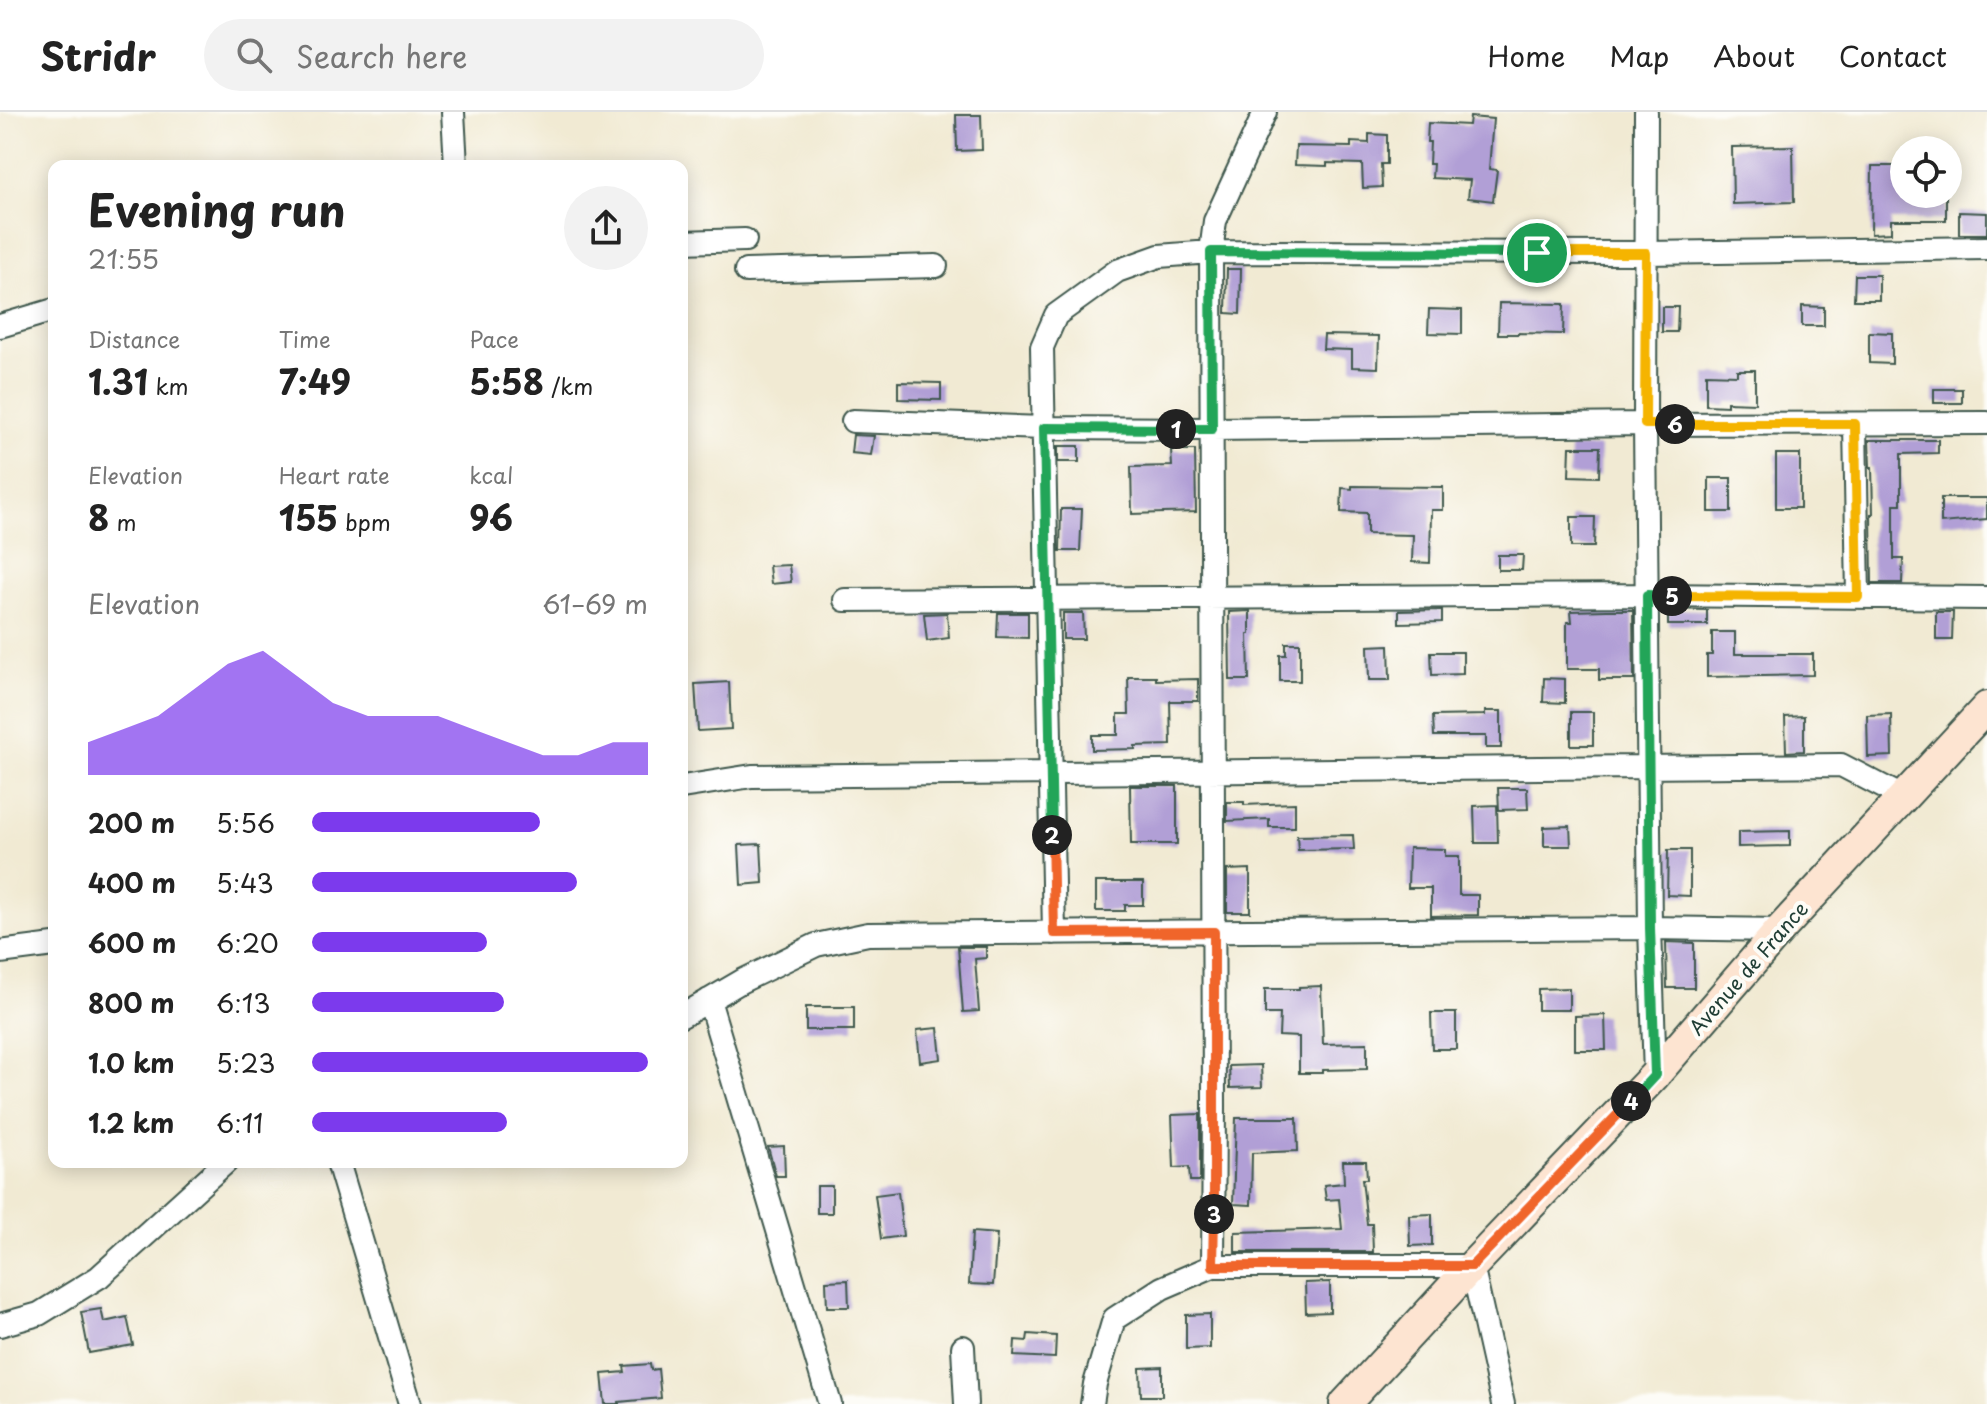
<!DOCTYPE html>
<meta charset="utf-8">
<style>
:root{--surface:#fff;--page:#f2f2f2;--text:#222;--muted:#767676;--line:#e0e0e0;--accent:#7c3aed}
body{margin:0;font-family:"Playpen Sans",sans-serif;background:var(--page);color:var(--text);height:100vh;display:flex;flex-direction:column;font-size:30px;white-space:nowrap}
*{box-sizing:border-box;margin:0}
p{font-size:26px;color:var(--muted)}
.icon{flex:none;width:44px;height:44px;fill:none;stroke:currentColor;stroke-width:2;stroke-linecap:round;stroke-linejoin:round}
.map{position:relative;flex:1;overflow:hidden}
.panel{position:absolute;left:48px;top:48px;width:640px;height:1008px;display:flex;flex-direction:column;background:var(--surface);border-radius:16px;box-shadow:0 4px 20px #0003}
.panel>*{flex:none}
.fabs{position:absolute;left:1890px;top:24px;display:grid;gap:16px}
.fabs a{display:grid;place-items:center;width:72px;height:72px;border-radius:50%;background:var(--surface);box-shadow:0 4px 20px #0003;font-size:40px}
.pin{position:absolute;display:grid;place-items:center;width:68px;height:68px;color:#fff;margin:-34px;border:4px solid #fff;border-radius:50%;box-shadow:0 2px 8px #0007}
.km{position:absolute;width:40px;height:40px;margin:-20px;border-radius:50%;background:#222;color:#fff;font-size:22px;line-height:40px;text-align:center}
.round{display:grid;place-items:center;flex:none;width:84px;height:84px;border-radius:42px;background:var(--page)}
.overview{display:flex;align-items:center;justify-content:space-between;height:136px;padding:0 40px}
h1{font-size:44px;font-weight:700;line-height:60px}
.figures{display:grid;grid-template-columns:repeat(3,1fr);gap:12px;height:136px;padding:8px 40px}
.figures div{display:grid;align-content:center}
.figures b{font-size:34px;font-weight:700}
.figures small{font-size:22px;font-weight:400}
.figures p{font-size:22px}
.chart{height:224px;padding:16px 40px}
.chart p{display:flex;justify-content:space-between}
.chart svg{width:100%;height:144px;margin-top:8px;fill:var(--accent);opacity:.7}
ul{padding:0 40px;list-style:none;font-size:26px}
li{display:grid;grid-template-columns:128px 96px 1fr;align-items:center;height:60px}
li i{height:20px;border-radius:10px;background:var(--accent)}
header{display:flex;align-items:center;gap:48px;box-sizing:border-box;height:112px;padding:0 40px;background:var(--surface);border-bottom:2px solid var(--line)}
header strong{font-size:38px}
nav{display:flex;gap:44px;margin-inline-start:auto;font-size:28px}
.search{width:560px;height:72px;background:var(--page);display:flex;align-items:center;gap:20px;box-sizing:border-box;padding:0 28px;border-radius:44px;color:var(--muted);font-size:30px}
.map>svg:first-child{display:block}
.building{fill:#b19fd6}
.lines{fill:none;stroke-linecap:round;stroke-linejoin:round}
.minor-casing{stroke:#3e574c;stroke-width:26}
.secondary-casing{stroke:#3e574c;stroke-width:34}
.minor{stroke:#fff;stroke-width:22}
.secondary{stroke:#fde4d1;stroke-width:30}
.split-1-casing{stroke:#fff;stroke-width:16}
.split-2-casing{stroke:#fff;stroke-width:16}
.split-3-casing{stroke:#fff;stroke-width:16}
.split-4-casing{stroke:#fff;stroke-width:16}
.split-5-casing{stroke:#fff;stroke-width:16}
.split-6-casing{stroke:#fff;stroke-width:16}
.split-7-casing{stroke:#fff;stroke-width:16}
.split-1{stroke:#22a559;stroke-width:10}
.split-2{stroke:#22a559;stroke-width:10}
.split-3{stroke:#f0652b;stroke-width:10}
.split-4{stroke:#f0652b;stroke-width:10}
.split-5{stroke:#22a559;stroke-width:10}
.split-6{stroke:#f5b400;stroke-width:10}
.split-7{stroke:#f5b400;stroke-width:10}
.labels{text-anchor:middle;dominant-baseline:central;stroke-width:8;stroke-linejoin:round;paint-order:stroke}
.street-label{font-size:20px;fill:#1f3d34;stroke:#fdfcf7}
</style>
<header>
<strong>Stridr</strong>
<div class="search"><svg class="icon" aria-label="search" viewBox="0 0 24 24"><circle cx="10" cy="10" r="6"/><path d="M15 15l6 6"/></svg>Search here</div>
<nav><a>Home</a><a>Map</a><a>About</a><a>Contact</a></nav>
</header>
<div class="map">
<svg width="1987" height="1292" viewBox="0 0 1987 1292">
<rect width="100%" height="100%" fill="#fdfcf7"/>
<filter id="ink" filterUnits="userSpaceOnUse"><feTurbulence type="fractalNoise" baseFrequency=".0125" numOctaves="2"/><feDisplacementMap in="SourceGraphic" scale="16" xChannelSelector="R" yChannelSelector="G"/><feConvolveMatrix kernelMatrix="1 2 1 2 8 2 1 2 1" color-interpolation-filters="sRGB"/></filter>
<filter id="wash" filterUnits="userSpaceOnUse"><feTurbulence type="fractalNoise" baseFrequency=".006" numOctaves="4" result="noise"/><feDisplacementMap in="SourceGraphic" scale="32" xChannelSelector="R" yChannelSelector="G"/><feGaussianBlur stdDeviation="1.8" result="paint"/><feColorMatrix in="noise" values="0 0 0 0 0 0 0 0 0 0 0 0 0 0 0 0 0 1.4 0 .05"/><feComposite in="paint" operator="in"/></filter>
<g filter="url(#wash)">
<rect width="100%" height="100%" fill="#f1ead3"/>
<g id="blocks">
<path class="building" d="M956,3h25l1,35 -25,1z
M1470,5l23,2 -4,50 8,1 -4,31 -25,-3 2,-18 -38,-2 1,-14h-4l1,-22h-3l1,-19 41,2z
M1369,22l18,1v29h-6l1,23 -19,1 -1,-24 -35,-1v3l-32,-1 1,-19 55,1v-5l18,1z
M1793,34l1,56 -61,2 -1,-57z
M1872,54h22v2h10v26h42v26h-55v13l-20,1z
M1959,100l28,1v21h-28z
M1227,157h14l-1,45 -14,-1z
M1855,163h24v25h-25z
M1499,191l65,1 -1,30 -45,-1v1h-20z
M1802,194l22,1v19h-22z
M1662,195h16l-1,25h-15z
M1429,197l33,1v24l-34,-1z
M1869,220l23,1v31l-23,-1z
M1324,223l55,1 -1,32 -26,-1v-17l-29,-1z
M1737,258h18v33l-28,-1v4l-21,-1v-31l31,1z
M898,270l43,1v17l-43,-1z
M1934,277h28v14h-28z
M853,323l21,1 -3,19 -20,-2z
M1869,328h69v13l-37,1v50h-7v55h9l-1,24h-30l-1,-69h2l-1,-47h-2z
M1058,334h21v16h-21z
M1570,335h30l-1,30 -30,-1z
M1171,338h24l1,62 -64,2 -1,-47 41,-1z
M1776,342h24v54h-24z
M1709,366h22v34h-22z
M1352,374l91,1v23h-12l-1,53 -18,-1 1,-27 -46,-1v-21l-26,-1 1,-24 10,1z
M1941,386h46v21l-46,4z
M1061,397h21l-2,42h-20z
M1571,405h24l-1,30h-23z
M1498,443h25l-1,15h-24z
M789,453l2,17 -20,2 -2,-18z
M1668,497l39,1v15h-39z
M1442,498v12l-43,1v-12z
M1607,498h26l1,70h-35v-11h-32v-47h5l-1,-11z
M1250,499v23h-2l1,46h-19l-1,-68z
M1936,500h17l-1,28h-16z
M947,501l2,25 -22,3 -3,-27z
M998,501h30v25l-31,-1z
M1063,501h20l1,26h-21z
M1712,520h23v22h78v21l-106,2v-22h5z
M1286,531h14v38h-20v-26h6z
M1389,533l1,35h-21l-1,-34z
M1431,540h32v22l-31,1z
M1128,565h28v3l42,-1v22h-28l1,44 -36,1v3l-43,1v-15h26v-21h11z
M1544,566l21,1v24l-22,-1z
M729,570l2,47 -33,2 -3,-47z
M1485,599h16v37h-15v-12h-52l-1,-20 52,-1z
M1571,600h22v33h-22z
M1891,602l1,42 -24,1 -1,-42z
M1804,604v35l-18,1 -1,-35z
M1130,674h47v58h-46z
M1498,676h29l1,21 -29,1z
M1227,690h17v3l51,-2v24h-26v-8l-42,2z
M1497,693l1,38h-23l-1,-37z
M1570,714l1,20h-27v-19z
M1790,719v15l-52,1v-15z
M1353,723l1,14 -56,1 -1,-14z
M761,732l2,39 -22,2 -2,-40z
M1409,736l36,1v7h14v39h19v20l-47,1v-28h-23z
M1668,738h22v46l-23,-1z
M1250,757v43h-23v-42z
M1096,770h47v23h-18v6h-29z
M1666,830l28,1v45h-27z
M958,835h28v11l-11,1 4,52 -16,1z
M1321,874l2,58 44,-1v26l-44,1v3h-24v-36l-20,-1 1,-22h-15v-25h34v-2z
M1569,876v22h-31v-21z
M806,895h48v23h-48z
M1431,901h25v36h-24z
M1605,903l1,35h-31v-34z
M938,916l3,31 -21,3 -3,-32z
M1261,953l1,22 -32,1 -1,-22z
M1200,1002v67h-10l-1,-14 -15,1 -2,-53z
M1236,1006h61l1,33 -46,2 -1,52 -18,-1z
M784,1034l1,30h-9l-8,-29z
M1343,1049h23l1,18h-5l5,45h5l1,28h-138v-20l107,-3 -3,-30 -13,1 -2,-15 20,-2z
M817,1074h15v27h-15z
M898,1080l5,44 -22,3 -6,-44z
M1432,1102v31l-22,1 -1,-31z
M972,1120l25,2 -4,51 -24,-1z
M848,1168l1,27h-22l-1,-26z
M1330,1170v30l-24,1 -1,-30z
M101,1197l3,13 23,-5 6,28 -44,8 -8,-41z
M1210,1202v34l-24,1v-34z
M1028,1222l28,2 -1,22 -41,-2 1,-16 12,1z
M650,1252l1,6 7,-1 3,29 -42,4v2h-14l-3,-30 23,-2 -1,-6z
M1162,1255v29h-21l-1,-28z"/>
</g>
</g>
<g filter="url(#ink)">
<use href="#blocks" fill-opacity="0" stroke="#3e574c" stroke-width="2"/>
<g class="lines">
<g class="minor-casing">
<path id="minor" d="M453,0l3,54
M1646,0l-1,312 5,504 5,147
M682,130l63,-2
M746,159l190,-5
M0,214l54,-16
M853,309l191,7 168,1 433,-5 342,-1
M1855,312l3,173
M845,488l802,-5 340,3
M682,675l70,-11 1089,-11 52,27
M1054,821l-12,-586 14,-32 61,-44 42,-15 52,-4 435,1 341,-5
M0,840l54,-7
M709,888l121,404
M682,904l60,-35 74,-36 52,-11 782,-6 130,2
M338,1050l72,242
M1213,1154l1,-160 -3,-854 4,-31 50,-109
M0,1213l39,-11 60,-37 127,-115
M963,1235l3,57
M1092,1292l3,-20 19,-65 48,-31 51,-22h259l31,138"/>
</g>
<g class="secondary-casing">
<path id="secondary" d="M1345,1292l127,-138 183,-191 125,-145 207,-223"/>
</g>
<use href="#minor" class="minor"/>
<use href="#secondary" class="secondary"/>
</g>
</g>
<g class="lines" filter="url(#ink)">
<g class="split-1-casing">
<path id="split-1" d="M1176,317h36l-1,-177 326,1"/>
</g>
<g class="split-2-casing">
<path id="split-2" d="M1052,723l-8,-407 132,1"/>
</g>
<g class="split-3-casing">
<path id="split-3" d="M1052,723l2,98 160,-1v282"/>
</g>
<g class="split-4-casing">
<path id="split-4" d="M1214,1102l-1,52h259l159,-165"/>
</g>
<g class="split-5-casing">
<path id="split-5" d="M1631,989l24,-26 -5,-147 -3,-333 25,1"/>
</g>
<g class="split-6-casing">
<path id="split-6" d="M1672,484l186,1 -3,-173h-180"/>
</g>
<g class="split-7-casing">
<path id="split-7" d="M1537,141h109l-1,171h30"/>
</g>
<use href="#split-1" class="split-1"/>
<use href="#split-2" class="split-2"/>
<use href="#split-3" class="split-3"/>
<use href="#split-4" class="split-4"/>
<use href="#split-5" class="split-5"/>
<use href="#split-6" class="split-6"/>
<use href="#split-7" class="split-7"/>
</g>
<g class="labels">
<g class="street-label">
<text transform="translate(1748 856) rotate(-49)">Avenue de France</text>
</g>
</g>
</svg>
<div class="fabs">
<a><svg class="icon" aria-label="locate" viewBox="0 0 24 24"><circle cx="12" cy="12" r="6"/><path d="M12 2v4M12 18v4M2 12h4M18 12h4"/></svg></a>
</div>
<div class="pin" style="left:1537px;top:141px;background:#1e9e55"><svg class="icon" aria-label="arrive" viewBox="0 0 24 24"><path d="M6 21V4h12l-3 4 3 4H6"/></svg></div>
<b class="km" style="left:1176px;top:317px">1</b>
<b class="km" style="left:1052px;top:723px">2</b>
<b class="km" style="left:1214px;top:1102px">3</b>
<b class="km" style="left:1631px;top:989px">4</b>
<b class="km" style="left:1672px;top:484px">5</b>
<b class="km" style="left:1675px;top:312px">6</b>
<section class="panel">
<div class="overview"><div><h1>Evening run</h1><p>21:55</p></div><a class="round"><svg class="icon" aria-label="share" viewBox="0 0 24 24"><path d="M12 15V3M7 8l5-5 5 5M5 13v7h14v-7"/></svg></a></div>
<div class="figures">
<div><p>Distance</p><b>1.31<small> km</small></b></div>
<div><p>Time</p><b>7:49</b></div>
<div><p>Pace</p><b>5:58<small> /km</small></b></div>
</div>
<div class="figures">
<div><p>Elevation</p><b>8<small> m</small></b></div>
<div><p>Heart rate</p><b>155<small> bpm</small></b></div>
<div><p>kcal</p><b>96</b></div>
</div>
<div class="chart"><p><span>Elevation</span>61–69 m</p>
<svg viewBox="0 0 160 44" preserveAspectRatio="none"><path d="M0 44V34L10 30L20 26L30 18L40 10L50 6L60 14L70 22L80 26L90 26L100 26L110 30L120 34L130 38L140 38L150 34L160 34V44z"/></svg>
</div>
<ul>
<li><b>200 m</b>5:56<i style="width:68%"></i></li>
<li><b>400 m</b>5:43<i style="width:79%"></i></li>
<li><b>600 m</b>6:20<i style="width:52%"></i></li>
<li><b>800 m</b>6:13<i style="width:57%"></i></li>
<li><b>1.0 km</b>5:23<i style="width:100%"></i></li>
<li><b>1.2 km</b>6:11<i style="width:58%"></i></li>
</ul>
</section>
</div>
